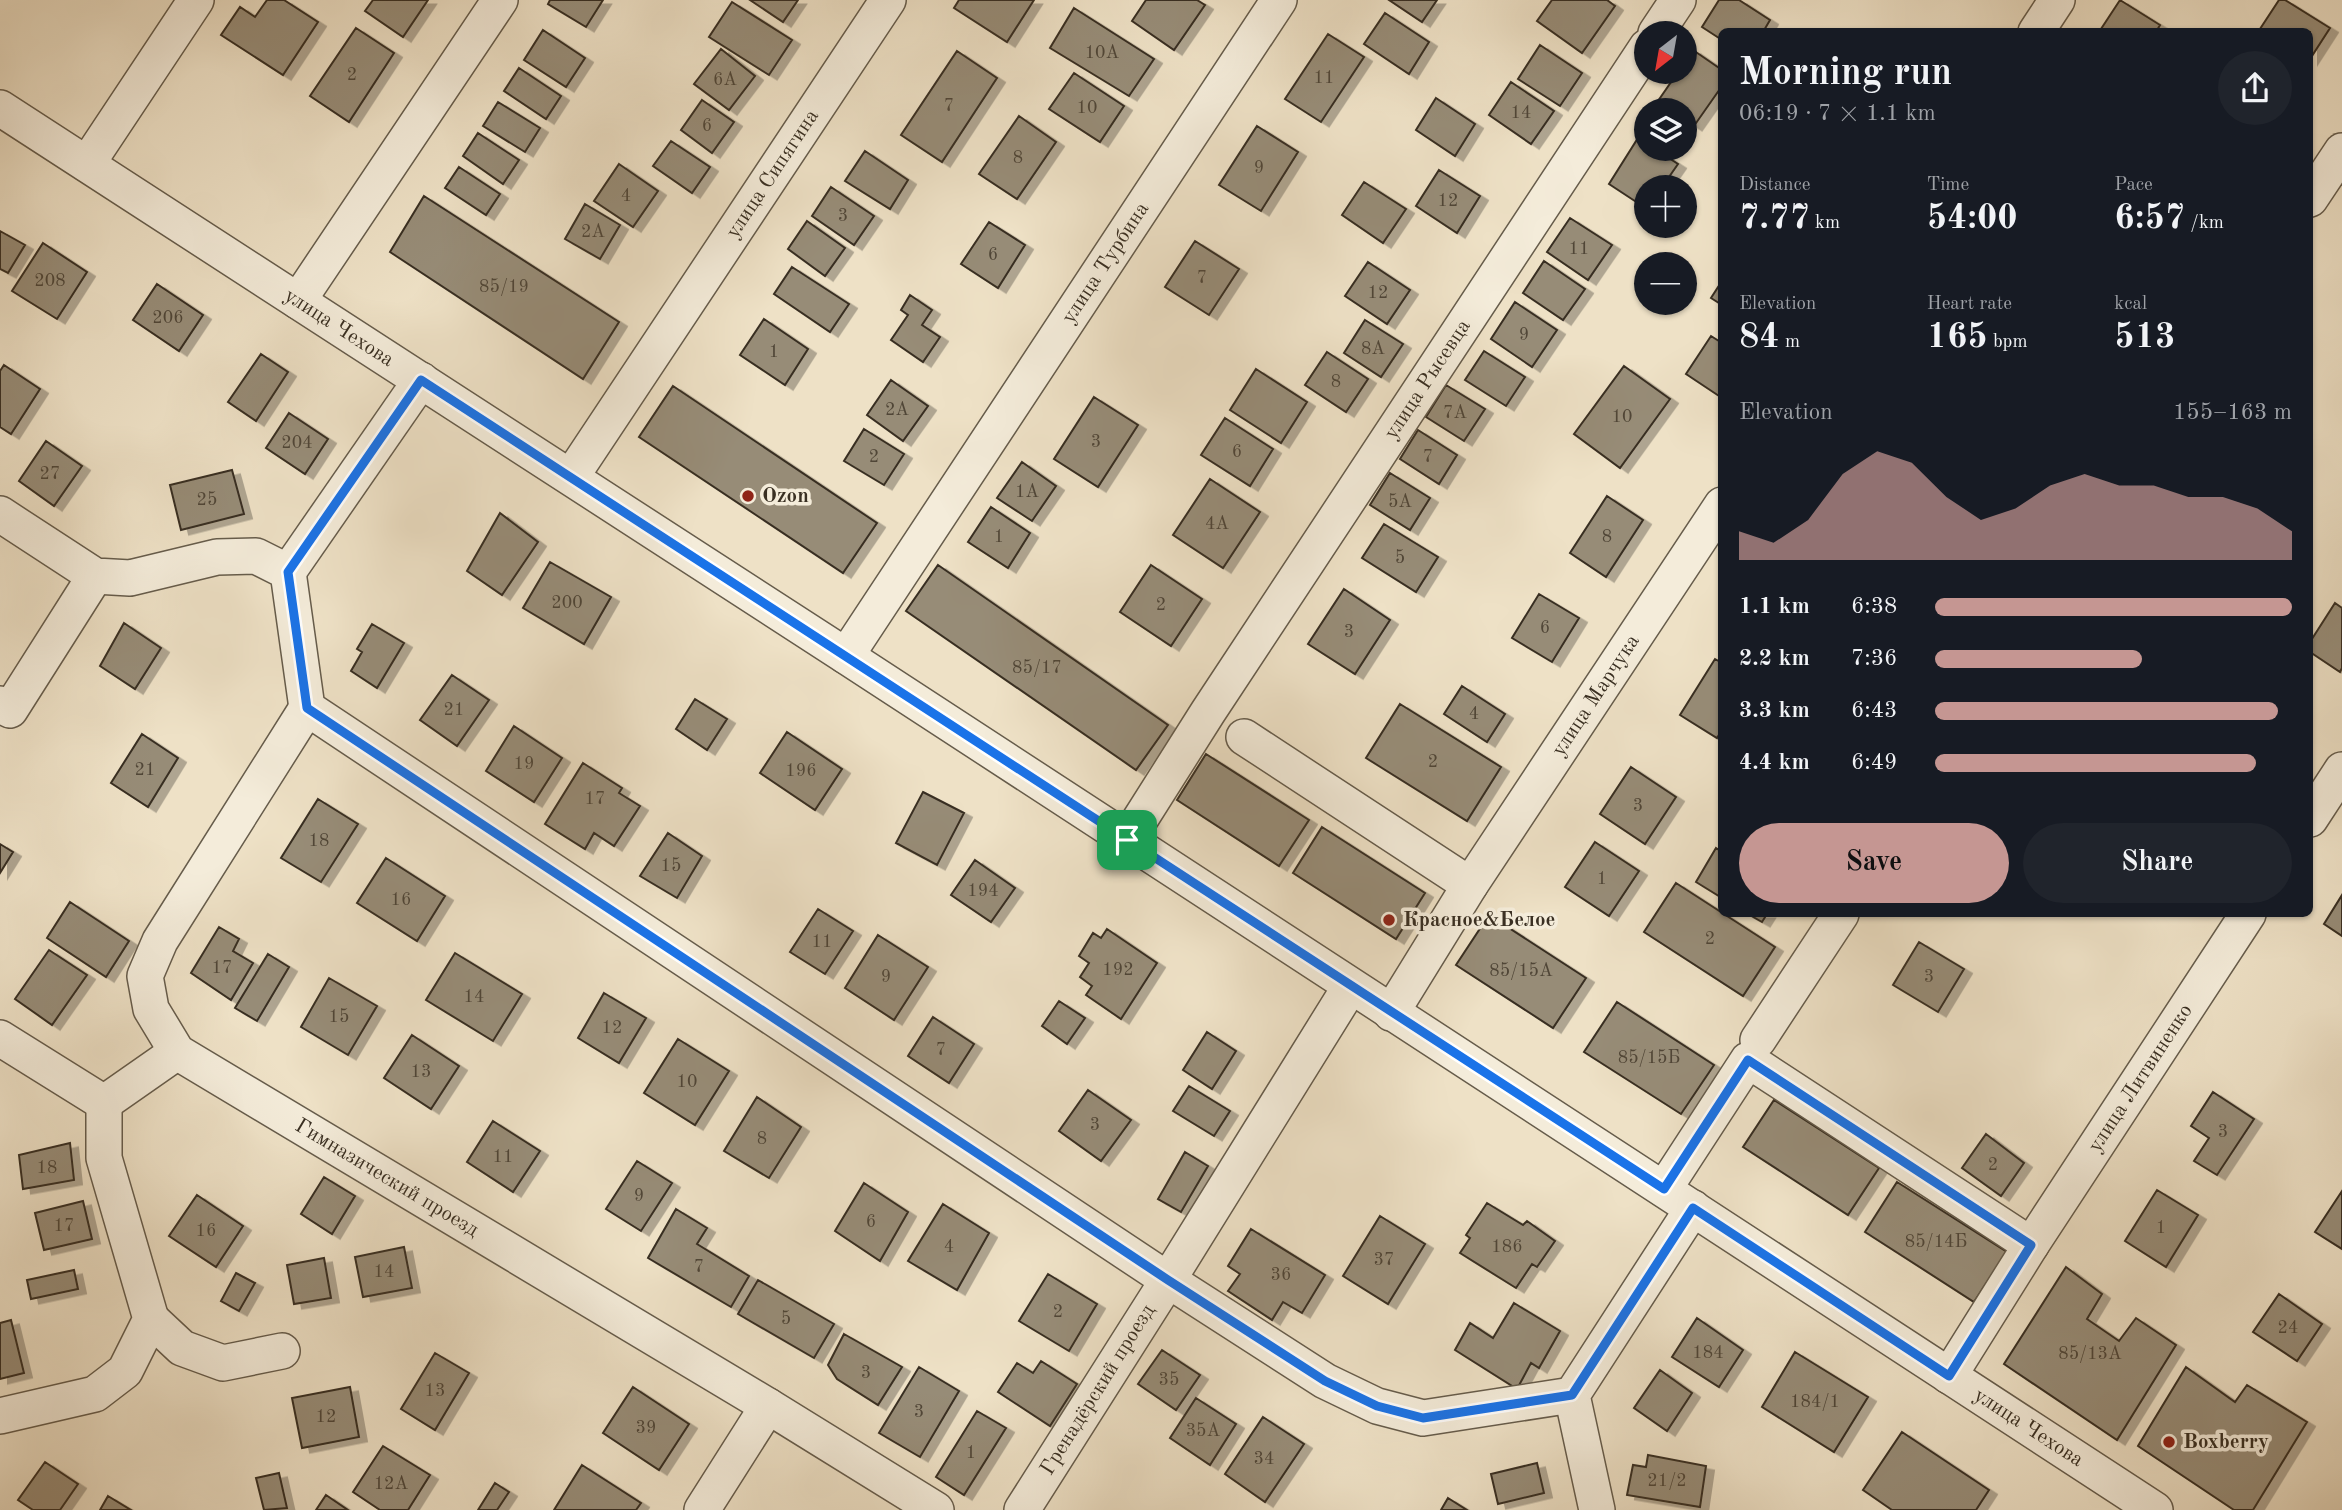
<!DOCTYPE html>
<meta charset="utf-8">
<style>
:root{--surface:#171b24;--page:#20242c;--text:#f1f3f6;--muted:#9ea1a6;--accent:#c59692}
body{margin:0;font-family:"Old Standard TT",serif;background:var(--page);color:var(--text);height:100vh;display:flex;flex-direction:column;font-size:26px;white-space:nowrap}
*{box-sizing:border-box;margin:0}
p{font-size:23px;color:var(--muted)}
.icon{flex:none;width:38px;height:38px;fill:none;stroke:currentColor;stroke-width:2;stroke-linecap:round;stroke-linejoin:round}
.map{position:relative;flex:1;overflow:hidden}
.drawer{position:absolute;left:1718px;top:28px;width:595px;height:889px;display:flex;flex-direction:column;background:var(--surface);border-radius:10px;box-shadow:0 2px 5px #0004}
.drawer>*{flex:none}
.needle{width:46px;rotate:211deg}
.fabs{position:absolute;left:1634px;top:21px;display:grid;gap:14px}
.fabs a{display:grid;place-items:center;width:63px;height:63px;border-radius:50%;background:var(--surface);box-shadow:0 2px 5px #0004;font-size:35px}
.pin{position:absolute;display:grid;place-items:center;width:60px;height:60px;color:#fff;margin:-30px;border-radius:14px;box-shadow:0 4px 10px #0006}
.round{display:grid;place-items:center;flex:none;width:74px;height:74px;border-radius:37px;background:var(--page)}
.headline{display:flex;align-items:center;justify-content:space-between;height:119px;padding:0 21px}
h1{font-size:38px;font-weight:600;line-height:52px}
.stats{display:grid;grid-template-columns:repeat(3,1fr);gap:10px;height:119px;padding:7px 21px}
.stats div{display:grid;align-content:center}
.stats b{font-size:35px;font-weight:600}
.stats small{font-size:19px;font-weight:400}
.stats p{font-size:19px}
.chart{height:196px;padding:14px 21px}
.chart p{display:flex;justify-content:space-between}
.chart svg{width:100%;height:126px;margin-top:7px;fill:var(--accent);opacity:.7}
.cta{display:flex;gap:14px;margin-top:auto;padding:14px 21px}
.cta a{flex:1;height:80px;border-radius:42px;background:var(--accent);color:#111;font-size:28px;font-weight:600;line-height:80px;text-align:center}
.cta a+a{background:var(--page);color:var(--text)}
ul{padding:0 21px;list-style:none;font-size:23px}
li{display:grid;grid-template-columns:112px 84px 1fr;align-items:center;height:52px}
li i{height:18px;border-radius:9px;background:var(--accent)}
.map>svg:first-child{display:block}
.building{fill:#978c77;stroke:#392f22;stroke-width:2;filter:url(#shadow)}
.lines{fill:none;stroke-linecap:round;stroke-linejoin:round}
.minor-casing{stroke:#665c4b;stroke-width:38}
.minor{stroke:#f4ecda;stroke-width:35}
.route-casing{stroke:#fff;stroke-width:14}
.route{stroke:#1a73e8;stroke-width:9}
.poi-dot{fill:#8f2418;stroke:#f4ecda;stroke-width:2.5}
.labels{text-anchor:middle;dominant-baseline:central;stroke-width:7;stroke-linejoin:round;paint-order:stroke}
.number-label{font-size:18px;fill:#504637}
.street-label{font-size:21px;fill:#392f22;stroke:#f4ecda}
.poi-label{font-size:21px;font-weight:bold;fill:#392f22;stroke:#f4ecda;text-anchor:start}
</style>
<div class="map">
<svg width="2342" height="1510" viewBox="0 0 2342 1510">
<defs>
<filter id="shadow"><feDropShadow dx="8" dy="4.5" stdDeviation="0" flood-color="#0004"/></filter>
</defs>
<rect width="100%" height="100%" fill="#eee1c6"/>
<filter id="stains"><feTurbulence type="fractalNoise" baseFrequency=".00286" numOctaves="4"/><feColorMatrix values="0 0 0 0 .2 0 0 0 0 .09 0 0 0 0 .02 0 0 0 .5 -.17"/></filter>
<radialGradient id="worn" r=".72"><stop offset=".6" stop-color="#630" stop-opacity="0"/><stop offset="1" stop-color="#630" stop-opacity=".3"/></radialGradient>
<path class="building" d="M267,0h17l34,22 -35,53 -62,-40 19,-28 15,10z
M373,0h55l-25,37 -38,-26z
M550,0h53l-17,27 -38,-23z
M750,0h48l-15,22z
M959,0h75l-27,42 -53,-34z
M1146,0h51l8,5 -31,45 -42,-29z
M1389,0h48l-15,22z
M1552,0h55l8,6 -33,47 -45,-32z
M1719,0h20l31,20 -7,12h-41v8l-20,-13z
M2120,0l40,25 -4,7h-57z
M2279,0h6l45,28 -20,31v-27h-52z
M732,2l60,38 -23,35 -60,-38z
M1074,8l80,51 -25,37 -79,-48z
M1385,13l44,29 -20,32 -45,-30z
M356,28l38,25 -45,69 -39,-26z
M543,30l42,28 -19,29 -42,-27z
M1328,34l36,23 -43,65 -36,-23z
M1540,45l42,28 -22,33 -42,-27z
M721,49l34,27 -26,34 -35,-26z
M1693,50l29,20v16l-28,40 -9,-6v-10h-13l-14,-9 20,-29h7v-11z
M957,51l40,27 -55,84 -41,-27z
M519,68l42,28 -15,23 -42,-28z
M1074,73l50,33 -24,36 -51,-33z
M1511,82l43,29 -23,33 -42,-29z
M1436,98l39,26 -20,32 -39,-26z
M702,100l32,22 -22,31 -31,-23z
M498,102l42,26 -15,24 -42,-26z
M1019,116l37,26 -39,57 -38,-25z
M1257,126l41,26 -37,59 -42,-26z
M478,133l41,27 -16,24 -40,-28z
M1638,138l9,6v5h8l23,15 -16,23h-15v22l-38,-25z
M671,141l39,26 -18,26 -39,-27z
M865,151l43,29 -18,29 -45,-28z
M619,164l39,27 -25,36 -39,-26z
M459,167l41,27 -14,21 -41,-27z
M1439,170l41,26 -23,37 -41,-27z
M1364,182l42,27 -23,34 -41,-28z
M831,187l43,29 -20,29 -42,-29z
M424,196l195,126 -36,57 -193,-127z
M585,204l35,21 -20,34 -35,-20z
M1570,218l42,27 -24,35 -41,-28z
M807,221l38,27 -20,28 -37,-27z
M989,222l36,23 -27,43 -37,-24z
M0,231l25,14 -17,28 -8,-4z
M1195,241l44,28 -30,46 -44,-28z
M43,243l44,29 -30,47 -45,-28z
M1544,261l41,28 -22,31 -40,-27z
M1368,262l42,28 -23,34 -42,-28z
M792,267l57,37 -19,28 -56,-38z
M1722,281v24l-11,-7z
M157,284l46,31 -24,36 -46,-31z
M910,295l22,15 -10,15 18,12 -17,25 -32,-22 17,-25 -7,-5z
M1515,302l42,28 -25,37 -41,-28z
M764,319l44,30 -23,36 -45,-30z
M1365,320l38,24 -22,33 -37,-24z
M1711,336l11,7v55l-36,-24z
M1484,351l41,26 -19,29 -41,-26z
M1327,352l41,27 -22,33 -41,-27z
M261,354l27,18 -32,49 -28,-19z
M4,365l36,24 -29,45 -11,-7v-56z
M1624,366l46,33 -50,69 -46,-34z
M1256,369l51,33 -26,41 -51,-33z
M891,380l37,26 -25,35 -36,-26z
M1446,385l39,24 -21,32 -38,-24z
M673,386l204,137 -34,50 -204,-136z
M1094,397l44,28 -40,62 -44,-28z
M289,413l39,26 -23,35 -39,-26z
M1225,418l48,31 -23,37 -49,-31z
M864,429l40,25 -20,31 -40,-24z
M1418,430l39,25 -18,29 -39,-25z
M46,441l36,25 -28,40 -35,-25z
M1022,462l34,24 -24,35 -35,-23z
M232,470l12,44 -63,16 -11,-45z
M1390,473l40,25 -20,32 -40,-25z
M1210,479l50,33 -37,56 -50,-33z
M1607,496l36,24 -37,57 -36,-24z
M991,507l39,26 -22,35 -40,-26z
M500,513l38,29 -36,53 -35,-24z
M1384,524l54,33 -22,35 -54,-34z
M550,562l61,35 -27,47 -61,-36z
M938,565l230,160 -32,45 -230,-159z
M1151,565l51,34 -31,47 -51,-34z
M1344,589l46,31 -35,54 -47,-30z
M1539,594l40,24 -27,44 -40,-24z
M2335,603l7,5v60l-2,4 -30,-20v-10z
M124,623l37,25 -26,41 -35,-23z
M372,624l32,19 -27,45 -26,-17 11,-19 -5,-3z
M1715,659l7,4v67l-5,8 -37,-23z
M452,675l37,25 -32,46 -37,-26z
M1462,686l43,28 -18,28 -43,-28z
M695,699l32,20 -20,31 -31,-21z
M1400,704l101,63 -34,54 -101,-63z
M514,726l48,32 -28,44 -48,-31z
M787,732l55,37 -27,41 -55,-37z
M142,734l36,24 -30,49 -37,-24z
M1206,754l103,66 -30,46 -102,-66z
M583,763l39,25 -3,5 21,13 -26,40 -20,-13 -9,16 -40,-25z
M1631,767l45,30 -31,47 -45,-30z
M923,792l41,21 -27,52 -41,-22z
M318,799l40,25 -37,58 -40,-24z
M1322,827l103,66 -29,46 -103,-66z
M668,833l34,23 -25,42 -37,-22z
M1595,842l44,29 -30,45 -44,-29z
M0,844l13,8 -13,21z
M1716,848l6,4v46l-26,-16z
M386,858l59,38 -28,45 -60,-38z
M975,860l40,28 -24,34 -40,-27z
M1676,883l99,64 -32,49 -99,-64z
M2342,895v41l-18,-12z
M70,902l59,39 -23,36 -59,-39z
M818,909l35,22 -28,43 -35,-22z
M1748,914h19l-5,8z
M1489,915l97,63 -33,50 -97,-63z
M219,927l20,12 -6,12 20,12 -22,37 -40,-27z
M1107,929l50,34 -36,56 -35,-24 6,-9 -12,-9 9,-14 -10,-7 14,-23 8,5z
M878,935l50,32 -34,53 -49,-32z
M1919,942l45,27 -26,43 -45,-27z
M49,950l38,25 -35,50 -37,-26z
M455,953l67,41 -29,47 -67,-41z
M268,954l21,13 -32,54 -22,-13z
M329,978l48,28 -29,49 -47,-28z
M604,993l42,25 -27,45 -41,-25z
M1059,1001l26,17 -18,26 -25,-18z
M1617,1002l97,63 -33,49 -97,-62z
M933,1017l41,27 -25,39 -41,-27z
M1207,1032l29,19 -24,38 -29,-19z
M412,1035l47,31 -28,43 -47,-31z
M678,1039l51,32 -34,54 -51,-32z
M1189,1086l41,25 -16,25 -41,-25z
M1088,1090l43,30 -30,41 -42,-30z
M2213,1092l41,27 -37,56 -23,-14 15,-23 -18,-12z
M757,1097l44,30 -32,51 -45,-27z
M1774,1100l105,68 -31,47 -105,-68z
M493,1121l47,30 -27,41 -46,-30z
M1986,1134l38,29 -23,33 -39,-28z
M70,1143l4,37 -51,9 -4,-34z
M1185,1152l23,14 -27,46 -23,-13z
M637,1161l35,22 -31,48 -35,-22z
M324,1177l31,19 -23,38 -31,-20z
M1897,1182l110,70 -33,50 -109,-70z
M864,1183l44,29 -28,49 -45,-30z
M2157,1190l41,25 -32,52 -41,-26z
M2342,1191v58l-27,-17z
M197,1195l46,31 -27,41 -47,-31z
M83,1201l9,38 -48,11 -9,-37z
M1487,1203l36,22 4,-4 28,20 -18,26 -5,-3 -16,24 -56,-35 10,-15 -4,-3z
M943,1204l46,29 -32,57 -49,-29z
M676,1209l31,19 -10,16 52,32 -18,31 -83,-49z
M1380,1216l45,28 -37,60 -45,-28z
M1251,1229l74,46 -23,38 -19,-11 -11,18 -44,-29 12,-17 -12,-8z
M404,1247l8,41 -49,9 -8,-40z
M324,1258l7,40 -37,6 -7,-39z
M2066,1267l36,27 -15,25 32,22 17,-23 40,27 -59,95 -113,-76z
M74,1270l4,19 -47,10 -4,-19z
M236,1273l19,10 -16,28 -18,-10z
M1048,1274l49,30 -28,47 -50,-30z
M758,1280l76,44 -20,34 -76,-44z
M2279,1294l43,30 -25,37 -44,-29z
M1514,1303l46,28 -21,37 -8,-5 -14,26 -62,-39 15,-27 23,15z
M1697,1318l46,32 -24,37 -47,-30z
M11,1320l13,53 -24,6v-56z
M844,1334l58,33 -24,38 -41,-26 -9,-14z
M1162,1350l38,25 -24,35 -38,-26z
M1795,1352l73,45 -34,55 -72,-45z
M435,1353l34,20 -34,57 -34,-21z
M1041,1361l36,23 -27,42 -52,-34 19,-29 16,10z
M919,1367l40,24 -39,66 -41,-24z
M2186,1367l49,35 12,-17 60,37 -54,88h-19l-96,-64z
M1660,1370l32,23 -25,38 -33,-23z
M350,1387l9,50 -57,11 -10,-50z
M633,1387l56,37 -30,46 -56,-37z
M1196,1398l40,26 -26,41 -40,-27z
M977,1411l29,17 -42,67 -28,-18z
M1263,1417l41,27 -39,58 -40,-28z
M1902,1432l87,58 -13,20h-84l-29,-20z
M383,1446l47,29 -22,35h-28l-27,-18z
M1648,1455l58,11 -6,41 -73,-12 6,-30 13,2z
M45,1462l33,22 -18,26h-27l-15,-10z
M1537,1463l7,30 -46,11 -7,-30z
M582,1465l59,38 -5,7h-82z
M279,1473l8,35 -23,2 -8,-32z
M495,1483l14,9 -12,18h-19z
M326,1495l22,15h-32z
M108,1496l23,14h-31z
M1448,1498l19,12h-26z"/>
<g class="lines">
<g class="minor-casing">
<g id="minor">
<path d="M2036,32l21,-32"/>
<path d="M1656,33l22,-33"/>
<path id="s1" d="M0,108l846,548 1309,854"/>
<path d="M87,164l109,-164"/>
<path d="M2310,199l32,-48"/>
<path d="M298,301l202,-301"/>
<path id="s2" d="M571,477l317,-477"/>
<path d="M0,514l95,62 35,2 87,-21 39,-1 32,16 19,136 861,572 -146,230"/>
<path d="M288,572l133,-192"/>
<path id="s3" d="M846,656l433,-656"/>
<path d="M0,704l10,6 85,-134"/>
<path id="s4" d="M307,708l-147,233 -15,35 6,33 26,43 591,354 168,104"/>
<path d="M1244,737l226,148"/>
<path d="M2310,819l32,-49"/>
<path id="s5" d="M1127,840l81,-128 439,-665"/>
<path d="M1350,987l-182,293 157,101 52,25 46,12 149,-23"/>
<path id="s6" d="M1391,1013l79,-128 252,-380"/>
<path d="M0,1038l104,65 73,-51"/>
<path d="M1758,1040l83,-126"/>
<path d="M1664,1189l84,-129 283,185"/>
<path d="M151,1319l31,29 41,15 59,-12"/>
<path id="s7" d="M1949,1376l82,-131 217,-331"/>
<path d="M0,1416l95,-22 30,-23 26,-52 -47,-161v-55"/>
<path d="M702,1510l66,-104"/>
<path d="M1597,1510l-25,-115 121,-187"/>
</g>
</g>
<use href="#minor" class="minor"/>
</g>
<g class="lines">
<g class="route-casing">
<path id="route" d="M421,380l1243,809 84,-129 283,185 -82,131 -256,-168 -121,187 -149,23 -46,-12 -52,-25 -157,-101 -861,-572 -19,-136z"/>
</g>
<use href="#route" class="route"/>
</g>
<g class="poi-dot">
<circle cx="748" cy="496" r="7"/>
<circle cx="1389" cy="920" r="7"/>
<circle cx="2169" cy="1442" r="7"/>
</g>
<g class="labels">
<g class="number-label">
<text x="1102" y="53">10А</text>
<text x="352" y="75">2</text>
<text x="1324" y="78">11</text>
<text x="725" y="80">6А</text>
<text x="949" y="106">7</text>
<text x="1087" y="108">10</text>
<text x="1521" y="113">14</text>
<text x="707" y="126">6</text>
<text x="1018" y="158">8</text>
<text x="1259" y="168">9</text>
<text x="626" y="196">4</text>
<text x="1448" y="201">12</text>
<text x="843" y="216">3</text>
<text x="593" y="232">2А</text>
<text x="1579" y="249">11</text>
<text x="993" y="255">6</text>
<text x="1202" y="278">7</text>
<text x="50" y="281">208</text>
<text x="504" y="287">85/19</text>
<text x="1378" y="293">12</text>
<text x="168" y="318">206</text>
<text x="1524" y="335">9</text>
<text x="1373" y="349">8А</text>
<text x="774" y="352">1</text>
<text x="1336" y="382">8</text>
<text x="897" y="410">2А</text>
<text x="1455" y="413">7А</text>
<text x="1622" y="417">10</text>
<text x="1096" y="442">3</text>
<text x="297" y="443">204</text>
<text x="1237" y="452">6</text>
<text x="874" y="457">2</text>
<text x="1428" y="457">7</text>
<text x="50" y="474">27</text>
<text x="1027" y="492">1А</text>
<text x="207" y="500">25</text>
<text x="1400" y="502">5А</text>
<text x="1217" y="524">4А</text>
<text x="999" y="537">1</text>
<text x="1607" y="537">8</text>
<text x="1400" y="558">5</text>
<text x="567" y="603">200</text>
<text x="1161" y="605">2</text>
<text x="1545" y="628">6</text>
<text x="1349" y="632">3</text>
<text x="1037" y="668">85/17</text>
<text x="454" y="710">21</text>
<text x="1474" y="714">4</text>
<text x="1433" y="762">2</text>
<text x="524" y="764">19</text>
<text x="145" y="770">21</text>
<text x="801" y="771">196</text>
<text x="595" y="799">17</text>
<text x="1638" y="806">3</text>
<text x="319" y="841">18</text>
<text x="671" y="866">15</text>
<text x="1602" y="879">1</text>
<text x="983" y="891">194</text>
<text x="401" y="900">16</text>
<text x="1710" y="939">2</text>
<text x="822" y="942">11</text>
<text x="222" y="968">17</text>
<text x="1118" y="970">192</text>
<text x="1521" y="971">85/15А</text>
<text x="886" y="977">9</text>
<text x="1929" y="977">3</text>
<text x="474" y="997">14</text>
<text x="339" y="1017">15</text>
<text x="612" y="1028">12</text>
<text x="941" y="1050">7</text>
<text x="1649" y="1058">85/15Б</text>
<text x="421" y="1072">13</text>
<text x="687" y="1082">10</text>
<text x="1095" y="1125">3</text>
<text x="2223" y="1132">3</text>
<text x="762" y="1139">8</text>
<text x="503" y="1157">11</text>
<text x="1993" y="1165">2</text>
<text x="47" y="1168">18</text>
<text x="639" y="1196">9</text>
<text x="871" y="1222">6</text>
<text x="64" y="1226">17</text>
<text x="2161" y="1228">1</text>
<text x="206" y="1231">16</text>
<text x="1936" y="1242">85/14Б</text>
<text x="949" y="1247">4</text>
<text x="1507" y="1247">186</text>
<text x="1384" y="1260">37</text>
<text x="699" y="1267">7</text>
<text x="384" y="1272">14</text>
<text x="1281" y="1275">36</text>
<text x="1058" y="1312">2</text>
<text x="786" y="1319">5</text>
<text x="2288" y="1328">24</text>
<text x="1708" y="1353">184</text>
<text x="2090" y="1354">85/13А</text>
<text x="866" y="1373">3</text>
<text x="1169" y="1380">35</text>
<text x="435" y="1391">13</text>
<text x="1815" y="1402">184/1</text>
<text x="919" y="1412">3</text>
<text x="326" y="1417">12</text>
<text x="646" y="1428">39</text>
<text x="1203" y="1431">35А</text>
<text x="971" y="1453">1</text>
<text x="1264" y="1459">34</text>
<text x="1667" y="1481">21/2</text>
<text x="391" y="1484">12А</text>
</g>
<g class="street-label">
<text stroke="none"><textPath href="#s2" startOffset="364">улица Сипягина</textPath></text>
<text stroke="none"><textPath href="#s3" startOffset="471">улица Турбина</textPath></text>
<text stroke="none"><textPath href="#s1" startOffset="404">улица Чехова</textPath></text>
<text stroke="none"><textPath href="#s5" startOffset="550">улица Рысевца</textPath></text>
<text stroke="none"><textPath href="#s6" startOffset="378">улица Марчука</textPath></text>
<text stroke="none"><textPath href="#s7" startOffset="354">улица Литвиненко</textPath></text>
<text stroke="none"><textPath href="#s4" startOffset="642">Гимназический проезд</textPath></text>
<text transform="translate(1098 1390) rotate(-58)">Гренадёрский проезд</text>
<text stroke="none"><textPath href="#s1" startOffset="2420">улица Чехова</textPath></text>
</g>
<g class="poi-label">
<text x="762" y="496">Ozon</text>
<text x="1403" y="920">Красное&amp;Белое</text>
<text x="2183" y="1442">Boxberry</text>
</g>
</g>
<rect width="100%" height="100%" filter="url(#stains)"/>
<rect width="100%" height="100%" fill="url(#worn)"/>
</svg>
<div class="fabs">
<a><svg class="needle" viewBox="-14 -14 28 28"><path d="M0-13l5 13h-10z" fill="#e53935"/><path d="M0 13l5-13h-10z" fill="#9ea1a6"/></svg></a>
<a><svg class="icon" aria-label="layers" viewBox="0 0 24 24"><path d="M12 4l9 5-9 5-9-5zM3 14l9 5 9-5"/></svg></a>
<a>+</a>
<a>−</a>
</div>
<div class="pin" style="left:1127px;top:840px;background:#1e9e55"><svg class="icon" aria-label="arrive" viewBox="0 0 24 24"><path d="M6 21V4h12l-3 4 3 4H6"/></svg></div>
<section class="drawer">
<div class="headline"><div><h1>Morning run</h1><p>06:19 · 7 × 1.1 km</p></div><a class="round"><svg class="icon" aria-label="share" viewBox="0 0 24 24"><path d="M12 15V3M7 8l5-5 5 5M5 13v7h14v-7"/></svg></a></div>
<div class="stats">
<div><p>Distance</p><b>7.77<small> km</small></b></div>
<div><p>Time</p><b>54:00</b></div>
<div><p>Pace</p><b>6:57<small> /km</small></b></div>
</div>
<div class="stats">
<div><p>Elevation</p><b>84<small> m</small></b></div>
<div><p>Heart rate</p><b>165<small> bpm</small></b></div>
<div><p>kcal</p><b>513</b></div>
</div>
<div class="chart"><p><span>Elevation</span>155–163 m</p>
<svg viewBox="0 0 160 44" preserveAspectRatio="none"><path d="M0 44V34L10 38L20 30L30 14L40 6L50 10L60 22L70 30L80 26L90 18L100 14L110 18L120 18L130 22L140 22L150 26L160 34V44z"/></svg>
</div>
<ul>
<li><b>1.1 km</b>6:38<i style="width:100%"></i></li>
<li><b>2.2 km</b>7:36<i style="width:58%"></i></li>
<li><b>3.3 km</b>6:43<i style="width:96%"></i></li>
<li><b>4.4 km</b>6:49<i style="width:90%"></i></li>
</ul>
<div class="cta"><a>Save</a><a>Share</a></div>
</section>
</div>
